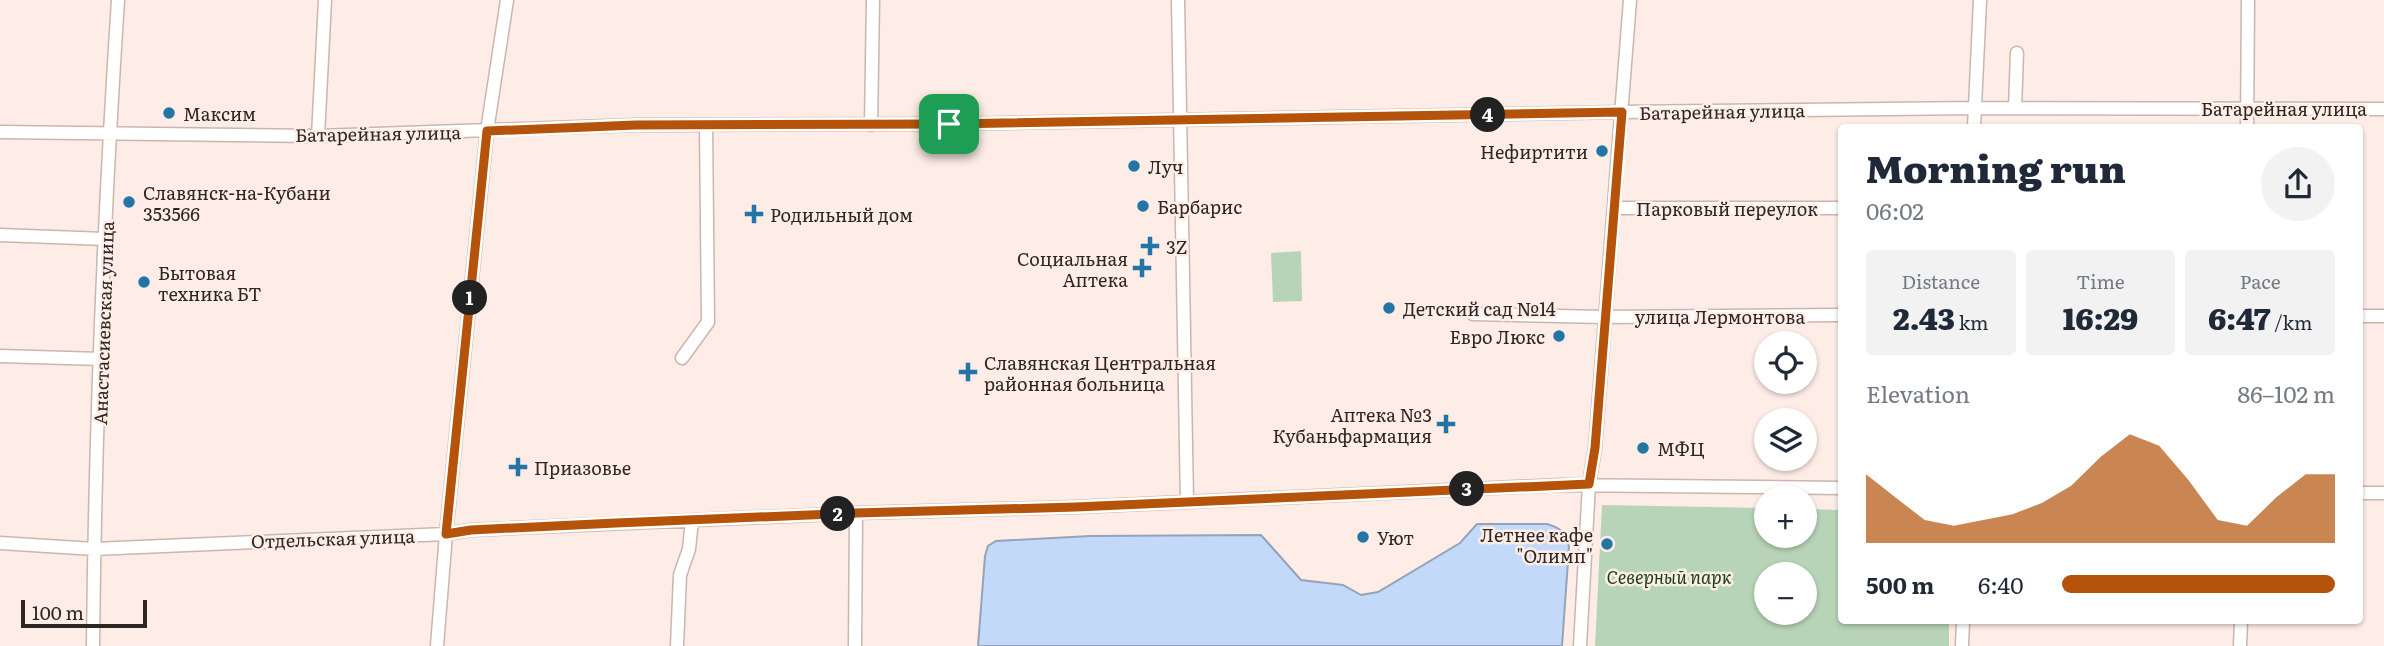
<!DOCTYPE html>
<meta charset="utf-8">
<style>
:root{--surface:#fff;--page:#f2f2f3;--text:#1f2937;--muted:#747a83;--accent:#b45309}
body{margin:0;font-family:Literata,serif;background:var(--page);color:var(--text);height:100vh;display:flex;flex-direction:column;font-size:26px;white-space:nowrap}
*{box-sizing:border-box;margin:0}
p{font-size:23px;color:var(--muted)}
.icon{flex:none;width:38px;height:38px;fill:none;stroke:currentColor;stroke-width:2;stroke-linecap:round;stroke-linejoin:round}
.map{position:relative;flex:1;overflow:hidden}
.panel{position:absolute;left:1838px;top:124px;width:525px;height:500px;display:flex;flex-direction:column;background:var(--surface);border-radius:7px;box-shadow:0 2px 5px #0004}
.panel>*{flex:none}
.buttons{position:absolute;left:1754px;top:331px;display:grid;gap:14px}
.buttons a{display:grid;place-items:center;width:63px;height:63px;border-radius:50%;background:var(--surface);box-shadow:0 2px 5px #0004;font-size:35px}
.scale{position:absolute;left:21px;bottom:18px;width:126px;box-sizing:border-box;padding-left:7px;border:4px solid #2d2622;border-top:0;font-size:19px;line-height:24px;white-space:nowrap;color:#2d2622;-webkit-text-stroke:5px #fdede6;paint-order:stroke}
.pin{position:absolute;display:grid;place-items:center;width:60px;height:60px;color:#fff;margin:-30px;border-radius:14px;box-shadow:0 4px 10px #0006}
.km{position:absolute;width:35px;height:35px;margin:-18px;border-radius:50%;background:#222;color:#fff;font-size:19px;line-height:35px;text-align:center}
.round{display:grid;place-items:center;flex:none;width:74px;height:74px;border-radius:37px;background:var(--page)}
.overview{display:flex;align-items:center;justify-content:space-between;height:119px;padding:0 28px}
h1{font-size:38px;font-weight:800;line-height:52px}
.metrics{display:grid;grid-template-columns:repeat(3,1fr);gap:10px;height:119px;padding:7px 28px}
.metrics div{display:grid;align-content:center;border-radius:7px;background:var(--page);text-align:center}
.metrics b{font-size:30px;font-weight:800}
.metrics small{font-size:19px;font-weight:400}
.metrics p{font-size:19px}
.chart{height:196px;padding:14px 28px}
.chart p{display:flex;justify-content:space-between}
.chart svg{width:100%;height:126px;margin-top:7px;fill:var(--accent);opacity:.7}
ul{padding:0 28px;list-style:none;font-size:23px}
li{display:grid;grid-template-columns:112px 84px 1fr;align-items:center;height:52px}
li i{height:18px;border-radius:9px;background:var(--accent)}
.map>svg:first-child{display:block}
.green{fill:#b8d4b8;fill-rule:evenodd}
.water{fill:#c2d9fa;stroke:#95a3b9;stroke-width:2}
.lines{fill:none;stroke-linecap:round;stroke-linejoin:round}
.minor-casing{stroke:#cab6ae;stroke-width:15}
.minor{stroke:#fff;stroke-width:12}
.route-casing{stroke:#fff;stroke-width:14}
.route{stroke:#b45309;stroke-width:9}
.poi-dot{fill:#2474a5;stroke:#fdede6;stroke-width:2.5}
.labels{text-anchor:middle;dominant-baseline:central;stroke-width:5;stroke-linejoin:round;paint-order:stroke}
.street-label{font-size:18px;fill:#2d2622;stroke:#fdede6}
.poi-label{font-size:18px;fill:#2d2622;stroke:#fdede6;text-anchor:start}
.park-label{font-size:18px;font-style:italic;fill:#133f17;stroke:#fdede6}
</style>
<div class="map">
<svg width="2384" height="646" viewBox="0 0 2384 646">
<rect width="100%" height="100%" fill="#fdede6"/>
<path class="green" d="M1301,251l1,50 -29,1 -2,-49z
M1602,505l164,3v28h38v-27l37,1v111h108v25h-354zM1766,574h38v38h-38z"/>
<path class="water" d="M1477,524h70c14,4 19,9 22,23l-7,99h-584l7,-90 3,-10 8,-5 94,-5 171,-1 40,45 42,5 18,10 17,-3 82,-49z"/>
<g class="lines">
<g class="minor-casing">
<path id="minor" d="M1178,0l9,502
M2015,108l2,-55
M871,125l2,-125
M1974,128l6,-128
M2247,128l1,-128
M0,132l318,4 318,-11 313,-1 673,-12 352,-4 410,1
M318,136l7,-136
M1614,208h227
M0,235l105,4
M1473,314l131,3 237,-2
M2359,316h25
M0,356l101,3
M682,358l26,-36 -2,-197
M2359,493h25
M0,543l94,6 352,-15 25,-4 385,-17 220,-6 485,-22 280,3
M93,646c2,-215 11,-431 25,-646
M437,646l9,-112 41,-403 20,-131
M677,646l3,-71 9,-26 3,-29
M855,646l1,-133
M1580,646l9,-162 6,-36 35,-448
M1962,646l1,-25
M2240,646l1,-25"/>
</g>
<use href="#minor" class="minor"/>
</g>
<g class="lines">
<g class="route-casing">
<path id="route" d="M1622,112l-27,336 -6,36 -513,23 -220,6 -240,10 -145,7 -25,4 41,-403 149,-6 313,-1z"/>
</g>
<use href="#route" class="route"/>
</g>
<g class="poi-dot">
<circle cx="169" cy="113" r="7"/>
<circle cx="1602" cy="151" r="7"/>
<circle cx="1134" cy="166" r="7"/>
<circle cx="129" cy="202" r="7"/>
<circle cx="1143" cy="206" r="7"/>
<path d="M750.5 203.5h7v7h7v7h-7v7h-7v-7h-7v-7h7z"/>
<path d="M1146.5 235.5h7v7h7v7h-7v7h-7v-7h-7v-7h7z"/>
<path d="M1138.5 257.5h7v7h7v7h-7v7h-7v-7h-7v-7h7z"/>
<circle cx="144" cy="282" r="7"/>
<circle cx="1389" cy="308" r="7"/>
<circle cx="1559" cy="336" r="7"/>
<path d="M964.5 361.5h7v7h7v7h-7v7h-7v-7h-7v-7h7z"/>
<path d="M1442.5 413.5h7v7h7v7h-7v7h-7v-7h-7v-7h7z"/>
<circle cx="1643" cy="448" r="7"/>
<path d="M514.5 456.5h7v7h7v7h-7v7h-7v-7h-7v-7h7z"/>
<circle cx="1363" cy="537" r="7"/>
<circle cx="1607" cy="544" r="7"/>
</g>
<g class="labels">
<g class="street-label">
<text x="2284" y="108">Батарейная улица</text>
<text transform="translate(1722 111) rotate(-1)">Батарейная улица</text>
<text transform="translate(378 133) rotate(-1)">Батарейная улица</text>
<text x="1727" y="208">Парковый переулок</text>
<text x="1720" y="316">улица Лермонтова</text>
<text transform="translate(103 323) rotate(-88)">Анастасиевская улица</text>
<text transform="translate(333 538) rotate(-2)">Отдельская улица</text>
</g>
<g class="poi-label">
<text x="183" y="113">Максим</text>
<text x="1588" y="151" text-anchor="end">Нефиртити</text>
<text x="1148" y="166">Луч</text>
<text x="143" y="192">Славянск-на-Кубани<tspan x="143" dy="21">353566</tspan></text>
<text x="1157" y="206">Барбарис</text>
<text x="770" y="214">Родильный дом</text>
<text x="1166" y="246">3Z</text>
<text x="1128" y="258" text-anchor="end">Социальная<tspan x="1128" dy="21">Аптека</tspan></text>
<text x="158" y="272">Бытовая<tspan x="158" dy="21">техника БТ</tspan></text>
<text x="1403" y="308">Детский сад №14</text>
<text x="1545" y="336" text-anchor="end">Евро Люкс</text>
<text x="984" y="362">Славянская Центральная<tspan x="984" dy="21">районная больница</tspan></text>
<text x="1432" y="414" text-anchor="end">Аптека №3<tspan x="1432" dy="21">Кубаньфармация</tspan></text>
<text x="1657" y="448">МФЦ</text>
<text x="534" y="467">Приазовье</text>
<text x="1593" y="534" text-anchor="end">Летнее кафе<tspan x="1593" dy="21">"Олимп"</tspan></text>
<text x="1377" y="537">Уют</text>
</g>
<g class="park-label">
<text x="1669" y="576">Северный парк</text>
</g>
</g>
</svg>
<div class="buttons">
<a><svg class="icon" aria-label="locate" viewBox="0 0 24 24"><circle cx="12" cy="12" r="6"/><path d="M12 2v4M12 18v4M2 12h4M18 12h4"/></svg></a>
<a><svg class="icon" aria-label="layers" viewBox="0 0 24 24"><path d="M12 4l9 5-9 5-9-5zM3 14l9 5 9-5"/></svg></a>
<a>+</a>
<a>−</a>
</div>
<div class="scale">100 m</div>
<div class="pin" style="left:949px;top:124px;background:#1e9e55"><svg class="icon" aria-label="arrive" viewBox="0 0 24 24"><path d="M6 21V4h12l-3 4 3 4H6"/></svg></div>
<b class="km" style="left:470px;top:298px">1</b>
<b class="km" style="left:838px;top:514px">2</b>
<b class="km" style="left:1467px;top:489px">3</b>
<b class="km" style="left:1488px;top:115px">4</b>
<section class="panel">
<div class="overview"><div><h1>Morning run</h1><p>06:02</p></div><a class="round"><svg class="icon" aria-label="share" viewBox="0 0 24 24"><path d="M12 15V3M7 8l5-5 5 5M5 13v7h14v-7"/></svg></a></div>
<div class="metrics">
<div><p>Distance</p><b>2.43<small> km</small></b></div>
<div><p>Time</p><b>16:29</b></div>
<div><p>Pace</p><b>6:47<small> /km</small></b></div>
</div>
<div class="chart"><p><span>Elevation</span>86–102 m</p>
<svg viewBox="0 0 160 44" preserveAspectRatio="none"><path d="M0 44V20L10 28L20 36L30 38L40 36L50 34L60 30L70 24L80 14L90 6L100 10L110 22L120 36L130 38L140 28L150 20L160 20V44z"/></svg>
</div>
<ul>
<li><b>500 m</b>6:40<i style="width:100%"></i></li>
</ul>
</section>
</div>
